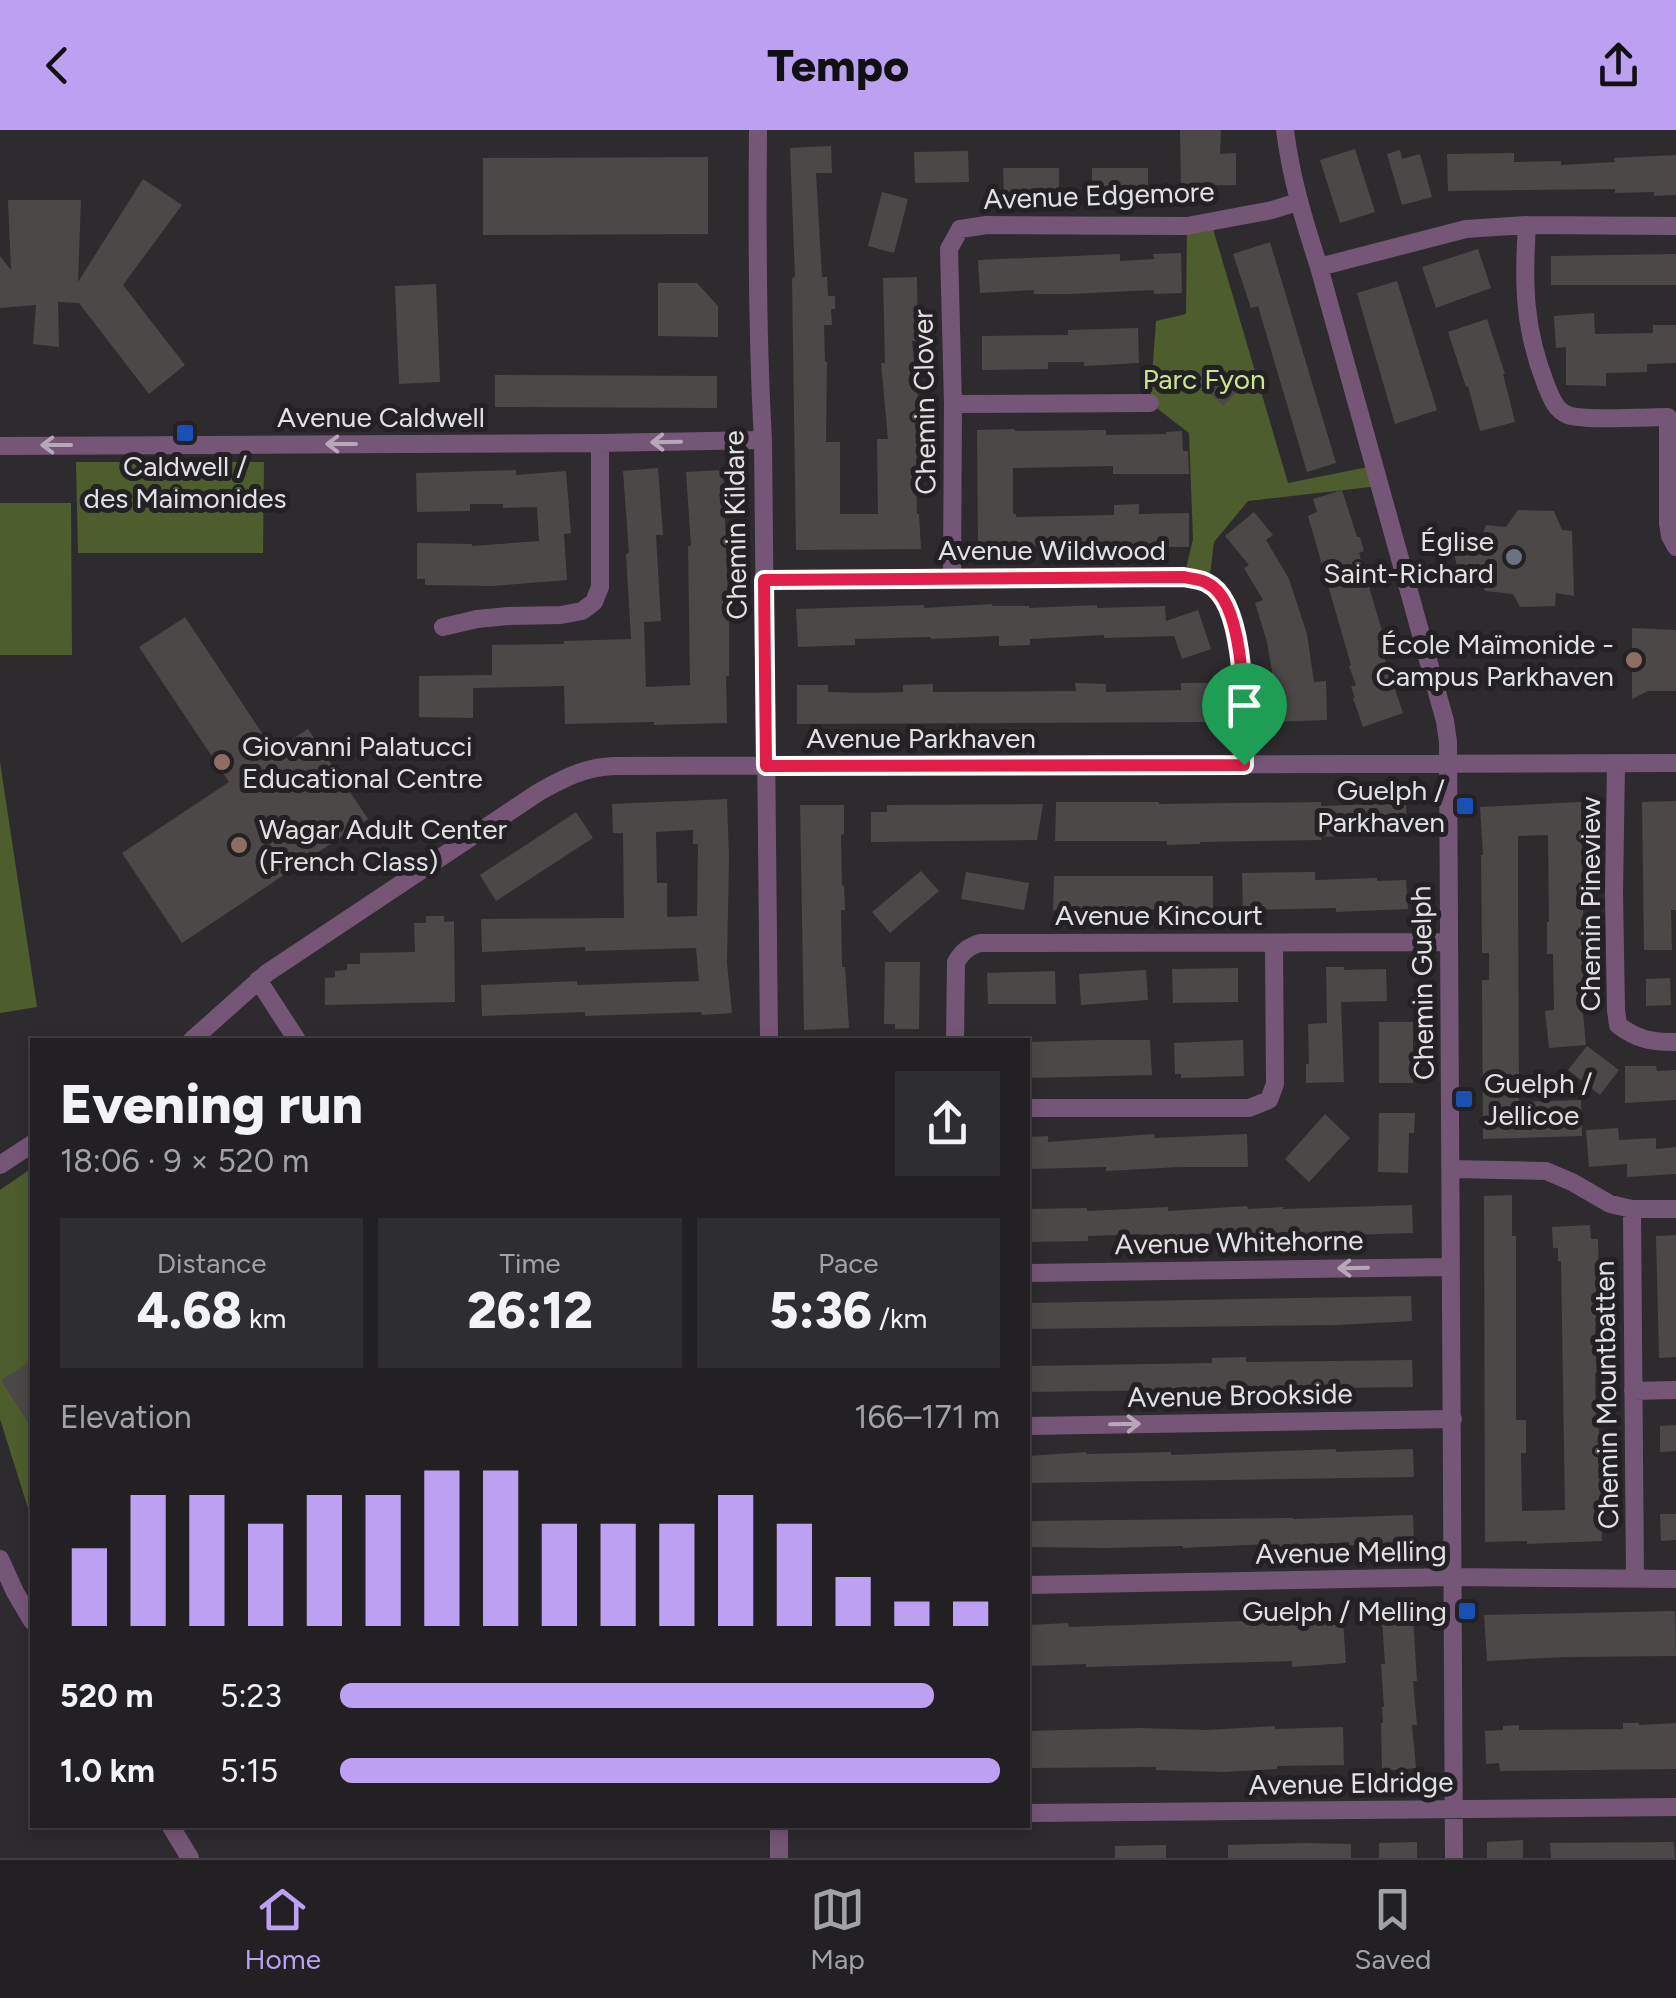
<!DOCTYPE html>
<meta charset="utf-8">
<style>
:root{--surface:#222022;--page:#2e2d2f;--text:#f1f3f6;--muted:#a2a3a5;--line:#3f3e40;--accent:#bca0f2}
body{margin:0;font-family:Figtree,sans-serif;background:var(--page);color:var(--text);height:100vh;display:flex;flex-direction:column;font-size:38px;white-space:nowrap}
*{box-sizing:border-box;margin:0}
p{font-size:32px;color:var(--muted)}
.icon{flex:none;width:55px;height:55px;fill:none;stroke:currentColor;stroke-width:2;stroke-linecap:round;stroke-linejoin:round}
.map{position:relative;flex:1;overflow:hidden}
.sheet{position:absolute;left:30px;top:908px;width:1000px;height:790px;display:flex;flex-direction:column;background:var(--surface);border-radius:0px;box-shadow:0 5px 15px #0003,0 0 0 2px var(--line)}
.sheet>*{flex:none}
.pin{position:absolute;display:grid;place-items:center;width:85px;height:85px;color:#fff;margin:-102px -42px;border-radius:50% 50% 50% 0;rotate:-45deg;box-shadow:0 0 10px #0007}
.pin .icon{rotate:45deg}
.round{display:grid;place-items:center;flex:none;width:105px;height:105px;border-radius:0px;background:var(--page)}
.head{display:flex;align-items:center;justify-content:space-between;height:170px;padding:0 30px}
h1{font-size:55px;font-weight:800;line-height:75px}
.figures{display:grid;grid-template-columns:repeat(3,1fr);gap:15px;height:170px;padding:10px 30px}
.figures div{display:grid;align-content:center;border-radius:0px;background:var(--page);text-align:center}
.figures b{font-size:50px;font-weight:800}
.figures small{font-size:28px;font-weight:400}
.figures p{font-size:28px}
.chart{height:280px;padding:20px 30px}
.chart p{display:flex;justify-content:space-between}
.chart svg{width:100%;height:180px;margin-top:10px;stroke:var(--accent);stroke-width:6}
ul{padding:0 30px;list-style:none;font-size:32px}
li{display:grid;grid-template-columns:160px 120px 1fr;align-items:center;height:75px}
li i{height:25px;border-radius:12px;background:var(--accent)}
header{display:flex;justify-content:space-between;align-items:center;height:130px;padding:0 30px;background:var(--accent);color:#111;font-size:45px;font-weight:800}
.dock{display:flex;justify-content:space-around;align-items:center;height:140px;border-top:2px solid var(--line);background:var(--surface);font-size:28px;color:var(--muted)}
.dock a{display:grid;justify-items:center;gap:5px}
.dock .current{color:var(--accent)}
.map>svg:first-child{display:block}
.green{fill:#4e5d2d}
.building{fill:#4c4847;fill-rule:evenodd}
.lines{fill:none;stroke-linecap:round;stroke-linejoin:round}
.minor{stroke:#765677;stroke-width:18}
.oneway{stroke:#b6a9b7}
.route-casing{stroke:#fff;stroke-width:20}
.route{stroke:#e11d48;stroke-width:12}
.transit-dot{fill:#1a4fb4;stroke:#232124;stroke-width:4}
.worship-dot{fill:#6b7280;stroke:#232124;stroke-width:4}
.education-dot{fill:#8d6e63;stroke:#232124;stroke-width:4}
.labels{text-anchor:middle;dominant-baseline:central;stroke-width:10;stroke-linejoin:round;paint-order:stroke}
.street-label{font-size:28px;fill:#e1e0e2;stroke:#232124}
.park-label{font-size:28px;fill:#cae78f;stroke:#232124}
.poi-label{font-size:28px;fill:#e1e0e2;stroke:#232124;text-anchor:end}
</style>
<header><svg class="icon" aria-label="back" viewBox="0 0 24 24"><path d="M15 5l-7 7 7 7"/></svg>Tempo<svg class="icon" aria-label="share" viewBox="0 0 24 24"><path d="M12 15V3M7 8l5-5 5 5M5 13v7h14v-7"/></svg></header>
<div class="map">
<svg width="1676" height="1728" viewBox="0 0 1676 1728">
<rect width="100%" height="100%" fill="#2d2b2e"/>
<path class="green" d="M1211,92l77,261 85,-17 6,20 -131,15 -34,41 -5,41 -25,-6 9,-38 -4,-106 -39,-30 6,-82 30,-7 1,-88z
M76,332h188l-1,91h-185z
M0,373h71l1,152h-72z
M0,632l37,245 -37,6z
M32,1038v353l-32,-102v-229z"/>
<path class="building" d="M1180,0h41l-1,24 16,-1v32l-55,1z
M831,16l1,27h-16l6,104h5l1,19h7v13h-4l1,16h-8l1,37h2l-1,80h14v72h38l-1,-75h11l-7,-76h4l-2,-85 34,-1 1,64h-6l9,85v32h-5l1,56h2l2,35 -125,1 -4,-272 3,-1 -5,-129z
M1355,19l20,63 -35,11 -20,-63z
M1400,20l2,9 18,-5 12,43 -30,8 -15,-51z
M968,21l1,31 -54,1 -1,-31z
M1514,23v9l47,-1v4l54,-3 -1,-4 62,-3v40l-22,1v-4l-39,1v-4l-167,2 -1,-37z
M708,27v77l-225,1v-77z
M1003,38h56v26l-55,1z
M1092,38h56v26l-56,1z
M143,49l39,26 -59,80 62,80 -36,29 -70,-91 -21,-1 1,45 -26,-3 3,-39 -36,3v-52l11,14 -3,-70h73l-3,82z
M882,62l26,7 -14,54 -26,-7z
M1270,112l66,221 -29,9 -49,-166 -7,2 -18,-54z
M1478,119l13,39 -55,20 -14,-41z
M1181,123l1,40 -28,1v-4l-84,4h-36v-4l-54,3 -2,-33 142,-6v7l34,-2 -1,-5z
M1676,124v31h-125v-29z
M1397,151l40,129 -42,14 -38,-131z
M658,153h39l21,23v31l-60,-1z
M436,154l4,98 -41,2 -4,-98z
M1594,183l1,21 58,-1v-8h23v38l-29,1v8l-41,1v13l-40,-1v-38l-10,1 -2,-32z
M1487,189l18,55h-2l12,48 -35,9 -12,-45 -2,1 -18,-55z
M1138,198l1,35 -55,3v-4h-36v7l-66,1v-34l86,-1v-5z
M1222,243l17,17 -16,16 -17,-16z
M495,245l222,1v32l-222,-1z
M1015,299v2l91,-1v5l60,-1v-2l16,-1 1,20h5l1,23h-76v-8l-100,2v46h3v3l98,-2v-10l25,-1v10l50,-1v34h-211l-1,-117z
M658,338l5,67h-7l5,86 -17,1 2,65 44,-2 -2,-139h3l-5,-74 37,-2 6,151v55h-3l1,47 -73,2v-3l-89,2 -1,-38 -91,2v30l-54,-1v-41l73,-1v-30l72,-1v-3l67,-2 -5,-85 3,-1 -6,-82z
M516,340v5l50,-4 5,62 -7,1 3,46 -74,6 -68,-1v-6h-8v-36l55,1v2l67,-5 -2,-34 -34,1v-4h-33v7l-53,1 -1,-39z
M1342,360l15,47h3l4,14 -5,2 24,81 -6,2 26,77 -40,14 -10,-29h2l-4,-11 5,-2 -7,-19 2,-1 -43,-149 9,-4 -4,-13z
M1518,380l36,1 8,19 10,1 2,65 -18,-3 -1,13 -35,1 -7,-13 -28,-3 -5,-12 -21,-4 -8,-36 30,-1 5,-13 20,2z
M1254,382l19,23 -7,5 23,39 18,55 7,48 12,-1 1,39 -57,2 -1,-38 5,-1 -7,-41 -12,-39 8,-3 -19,-32 5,-3 -24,-29z
M992,474v2h37v2l68,-3v3l68,-2 1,15 32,-11 13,39 -29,10 -8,-23 -70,2v-3l-74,4v6l-31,1v-10l-68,3v-2l-76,2v6l-57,2 -2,-38 128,-4v3z
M185,487l89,134 34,-22 60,90 -186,124 -60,-90 107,-71 -90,-135z
M1632,498l44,2v61h-28l-16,8z
M1075,553l31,1v8l75,-2v-7h31v39l-415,2v-39h31v7l36,1 39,-1v-7l30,-1v8l143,-1z
M727,669l2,58 -2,106 5,50 -30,2 -1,-3 -116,4v-4l-103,4 -1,-31 96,-4v4l122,-4 -3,-33 -111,3v-4l-103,5 -1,-33 143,-1 -1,-85h-10l-1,-29zM693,700v14h5l-1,72 -30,1v-34h-10l-1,-51z
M1676,671v109h-5l1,40h-28l-2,-148z
M1056,672h103v2l162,-2v4l85,-3 1,30 -86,4 1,3 -122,2v2l-33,1v-4h-112z
M1581,672l4,200h-3l4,43 -37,3 -4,-37 9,-1 -1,-56h-6v-32h2l-1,-87 -30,1v51l1,215 62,-2 1,36 -99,3 -1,-159h7v-27h-7l-1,-98h2l-3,-48z
M1043,674l-6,36 -166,2v-30h16v-7z
M800,675h44v29l-3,1 1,51 2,-1 1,25h-4l1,57h3l4,61 -45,2z
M576,682l17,26 -97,63 -16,-26z
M921,741l18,20 -49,42 -18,-21z
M966,742l63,11 -5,27 -63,-11z
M1315,742v8l62,-2v3l29,-1 2,29 -72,3v-4l-93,2 -1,-37z
M1054,746h159v33l-160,1z
M426,786h18v6l10,-1 1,81 -130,3v-27l10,-1v-6l12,-1v-6h13v-11l55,-1 -1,-29h12z
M885,832h35l-1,67h-24v-5h-11z
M1326,837h18v3l42,-1 1,32 -46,1 3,80 -38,1v-19h3l-1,-40 19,-1z
M1238,838v34l-65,1 -1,-34z
M1146,840l2,30 -67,5 -2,-31z
M1055,841l1,33h-68l-1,-31z
M1670,848l1,27 -25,1v-27z
M1379,892h34v61h-34z
M1098,910h52l2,35 -124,3v-36z
M1243,910l1,36 -63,2v-4h-6l-1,-31z
M1587,916l32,24 -19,25 -32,-25z
M1625,936h31l1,5 19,-1v30l-51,3z
M1379,983h36l-1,20h-5l-1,40 -30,-1z
M1325,984l25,24 -41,44 -24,-23z
M1618,998l1,12 37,-2v11l20,-2v27l-49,3v-13l-38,3 -3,-37z
M1154,1004l1,4 92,-4 1,33h-69l-73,4v-4l-78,2v-32l20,-1v6z
M1512,1065v41h4v184h10v33h-5l1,58 43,-1 -4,-249h-3v-13h-5l-1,-21 38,-2 1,14h7l2,85 -5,1 2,48h-2l1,51h2l2,15 2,102 -75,3v-3l-42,1 -1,-346z
M1412,1075l1,28 -66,2v-2l-45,2v-3l-81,5v-4l-79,4v-3l-54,2v5l-60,1v-33l59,-1v3l81,-4v4l79,-5 1,3 36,-2 -2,2z
M1676,1105v122l-17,1 -3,-122z
M1411,1166l1,25 -75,4 -309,4v-26z
M1246,1227v5l166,-2 1,27 -385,5v-26l184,-3v-5z
M32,1230v69l-31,-49z
M1676,1295v26l-16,1v-26z
M1336,1319v3l77,-3 1,28 -386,6v-27l58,-4 1,2 84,-2v3z
M1660,1384h16v26l-15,1z
M1413,1385l1,28 -65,2v-3l-82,6v-4l-84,4v-2l-76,2 -79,-1v-26l265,-3v1z
M1675,1481l1,45 -111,1 -78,4 -3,-46z
M1413,1487l4,64h-4l4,44h-5l4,43 -34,3 -1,-48h2l-1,-16h2l-3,-43h4l-3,-45z
M1273,1490v5l70,-4 3,42 -54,4v-6l-206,6v-3l-58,2v-41l40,-2 1,4z
M1623,1593h16v2l37,-2v46l-176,2 -1,-8 -13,1 -1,-33 18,-1v-4l16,-1v5l104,-1z
M1275,1596v3l68,-2 1,38 -67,1v3l-52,3 -69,-2v-3l-128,1v-37l111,-3 68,2z
M1523,1710v18h-36v-16z
M1417,1712v16h-38v-15z
M1674,1712l1,16h-124l-1,-15z
M1305,1713l46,1v14h-123v-13z
M1166,1715v13h-51v-12z"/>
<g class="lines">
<path class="minor" d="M758,0c-1,103 -1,207 5,310l6,600
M1285,0c6,48 19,91 34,137l126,454 3,21 6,1116
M1527,95c-4,60 -3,104 19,160 5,12 9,25 22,30 14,6 81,2 100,2v106l2,13 6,11
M1319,137l147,-38 61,-4 149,1
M953,274l197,-1
M0,316l600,-3 163,-3
M952,448l1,-174 -4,-155 11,-20 27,-4 200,1 85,-16 26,-8
M764,450l420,-3c7,2 17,2 23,6 42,20 36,141 37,182
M443,497l34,-8 31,-3 53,-1 21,-4 12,-9 6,-15v-144
M1616,634l-2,129 2,117 2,15c20,15 33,17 58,17
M258,850l39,60
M192,910l75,-67 272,-181c25,-14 46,-25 75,-26l1062,-3
M955,910l1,-78c7,-11 12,-15 24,-19l468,-1
M1028,978h221l20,-8 6,-16 -1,-141
M0,1035l32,-21
M1452,1039l94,2 26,11 38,22 22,5h44
M1632,1079l3,370
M1028,1143l422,-6
M1633,1261l43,-1
M1028,1296l425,-7
M0,1429l15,33 17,29
M1028,1455l424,-8 224,2
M1028,1683l648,-6
M170,1695l20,33
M779,1695v33"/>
</g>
<defs><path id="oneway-shaft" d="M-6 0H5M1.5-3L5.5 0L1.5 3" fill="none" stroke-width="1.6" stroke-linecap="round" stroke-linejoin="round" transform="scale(2.5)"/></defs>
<g class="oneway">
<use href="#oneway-shaft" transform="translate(666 312) rotate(179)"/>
<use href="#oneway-shaft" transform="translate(341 314) rotate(180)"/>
<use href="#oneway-shaft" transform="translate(56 315) rotate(180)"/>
<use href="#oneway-shaft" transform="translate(1353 1138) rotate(179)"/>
<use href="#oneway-shaft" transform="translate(1125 1294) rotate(-1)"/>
</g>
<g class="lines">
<g class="route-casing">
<path id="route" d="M1184,447c7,2 17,2 23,6 42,20 36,140 37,182l-478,1 -2,-186z"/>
</g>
<use href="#route" class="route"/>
</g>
<g class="transit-dot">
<rect x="175" y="293" width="20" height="20" rx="5"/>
<rect x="1455" y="666" width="20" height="20" rx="5"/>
<rect x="1454" y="959" width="20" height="20" rx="5"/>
<rect x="1457" y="1471" width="20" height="20" rx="5"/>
</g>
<circle class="worship-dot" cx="1514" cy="427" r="10"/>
<g class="education-dot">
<circle cx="1634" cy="530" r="10"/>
<circle cx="222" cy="632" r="10"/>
<circle cx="239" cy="715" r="10"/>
</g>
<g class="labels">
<g class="street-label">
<text transform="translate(1099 65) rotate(-2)">Avenue Edgemore</text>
<text transform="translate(924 272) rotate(-91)">Chemin Clover</text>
<text x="381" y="287">Avenue Caldwell</text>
<text transform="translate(735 395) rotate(-91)">Chemin Kildare</text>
<text x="1052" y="420">Avenue Wildwood</text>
<text x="921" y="608">Avenue Parkhaven</text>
<text transform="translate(1590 774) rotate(-90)">Chemin Pineview</text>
<text x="1159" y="785">Avenue Kincourt</text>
<text transform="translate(1422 853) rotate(-91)">Chemin Guelph</text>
<text transform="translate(1239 1112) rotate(-1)">Avenue Whitehorne</text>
<text transform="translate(1240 1265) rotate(-1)">Avenue Brookside</text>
<text transform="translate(1606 1265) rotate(-91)">Chemin Mountbatten</text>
<text transform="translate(1351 1422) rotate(-1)">Avenue Melling</text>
<text transform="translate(1351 1653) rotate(-1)">Avenue Eldridge</text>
</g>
<g class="park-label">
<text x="1204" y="249">Parc Fyon</text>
</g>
<g class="poi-label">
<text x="185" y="336" text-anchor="middle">Caldwell /<tspan x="185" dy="32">des Maimonides</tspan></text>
<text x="1494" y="411">Église<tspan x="1494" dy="32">Saint-Richard</tspan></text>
<text x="1614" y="514">École Maïmonide -<tspan x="1614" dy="32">Campus Parkhaven</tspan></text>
<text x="242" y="616" text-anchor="start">Giovanni Palatucci<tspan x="242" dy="32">Educational Centre</tspan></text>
<text x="1445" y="660">Guelph /<tspan x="1445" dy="32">Parkhaven</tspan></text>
<text x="259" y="699" text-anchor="start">Wagar Adult Center<tspan x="259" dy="32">(French Class)</tspan></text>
<text x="1484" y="953" text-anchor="start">Guelph /<tspan x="1484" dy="32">Jellicoe</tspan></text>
<text x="1447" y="1481">Guelph / Melling</text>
</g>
</g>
</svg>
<div class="pin" style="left:1244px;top:635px;background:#1e9e55"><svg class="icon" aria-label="arrive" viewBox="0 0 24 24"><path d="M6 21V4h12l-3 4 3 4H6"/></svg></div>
<section class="sheet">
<div class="head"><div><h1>Evening run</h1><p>18:06 · 9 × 520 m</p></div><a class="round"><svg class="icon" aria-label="share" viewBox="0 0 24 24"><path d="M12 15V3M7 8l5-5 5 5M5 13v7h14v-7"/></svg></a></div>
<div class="figures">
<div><p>Distance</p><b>4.68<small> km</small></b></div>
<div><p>Time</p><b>26:12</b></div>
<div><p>Pace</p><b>5:36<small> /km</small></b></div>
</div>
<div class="chart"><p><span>Elevation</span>166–171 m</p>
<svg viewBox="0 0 160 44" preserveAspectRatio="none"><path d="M5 44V25M15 44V12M25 44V12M35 44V19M45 44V12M55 44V12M65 44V6M75 44V6M85 44V19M95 44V19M105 44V19M115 44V12M125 44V19M135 44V32M145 44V38M155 44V38"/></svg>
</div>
<ul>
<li><b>520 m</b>5:23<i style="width:90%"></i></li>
<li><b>1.0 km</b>5:15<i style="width:100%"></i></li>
</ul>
</section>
</div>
<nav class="dock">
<a class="current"><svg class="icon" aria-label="home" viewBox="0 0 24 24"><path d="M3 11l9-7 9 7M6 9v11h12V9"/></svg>Home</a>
<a><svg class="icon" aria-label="map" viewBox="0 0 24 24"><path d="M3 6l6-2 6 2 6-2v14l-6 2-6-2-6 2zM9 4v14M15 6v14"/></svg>Map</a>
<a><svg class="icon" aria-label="saved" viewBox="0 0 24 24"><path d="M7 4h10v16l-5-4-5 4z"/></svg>Saved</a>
</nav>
